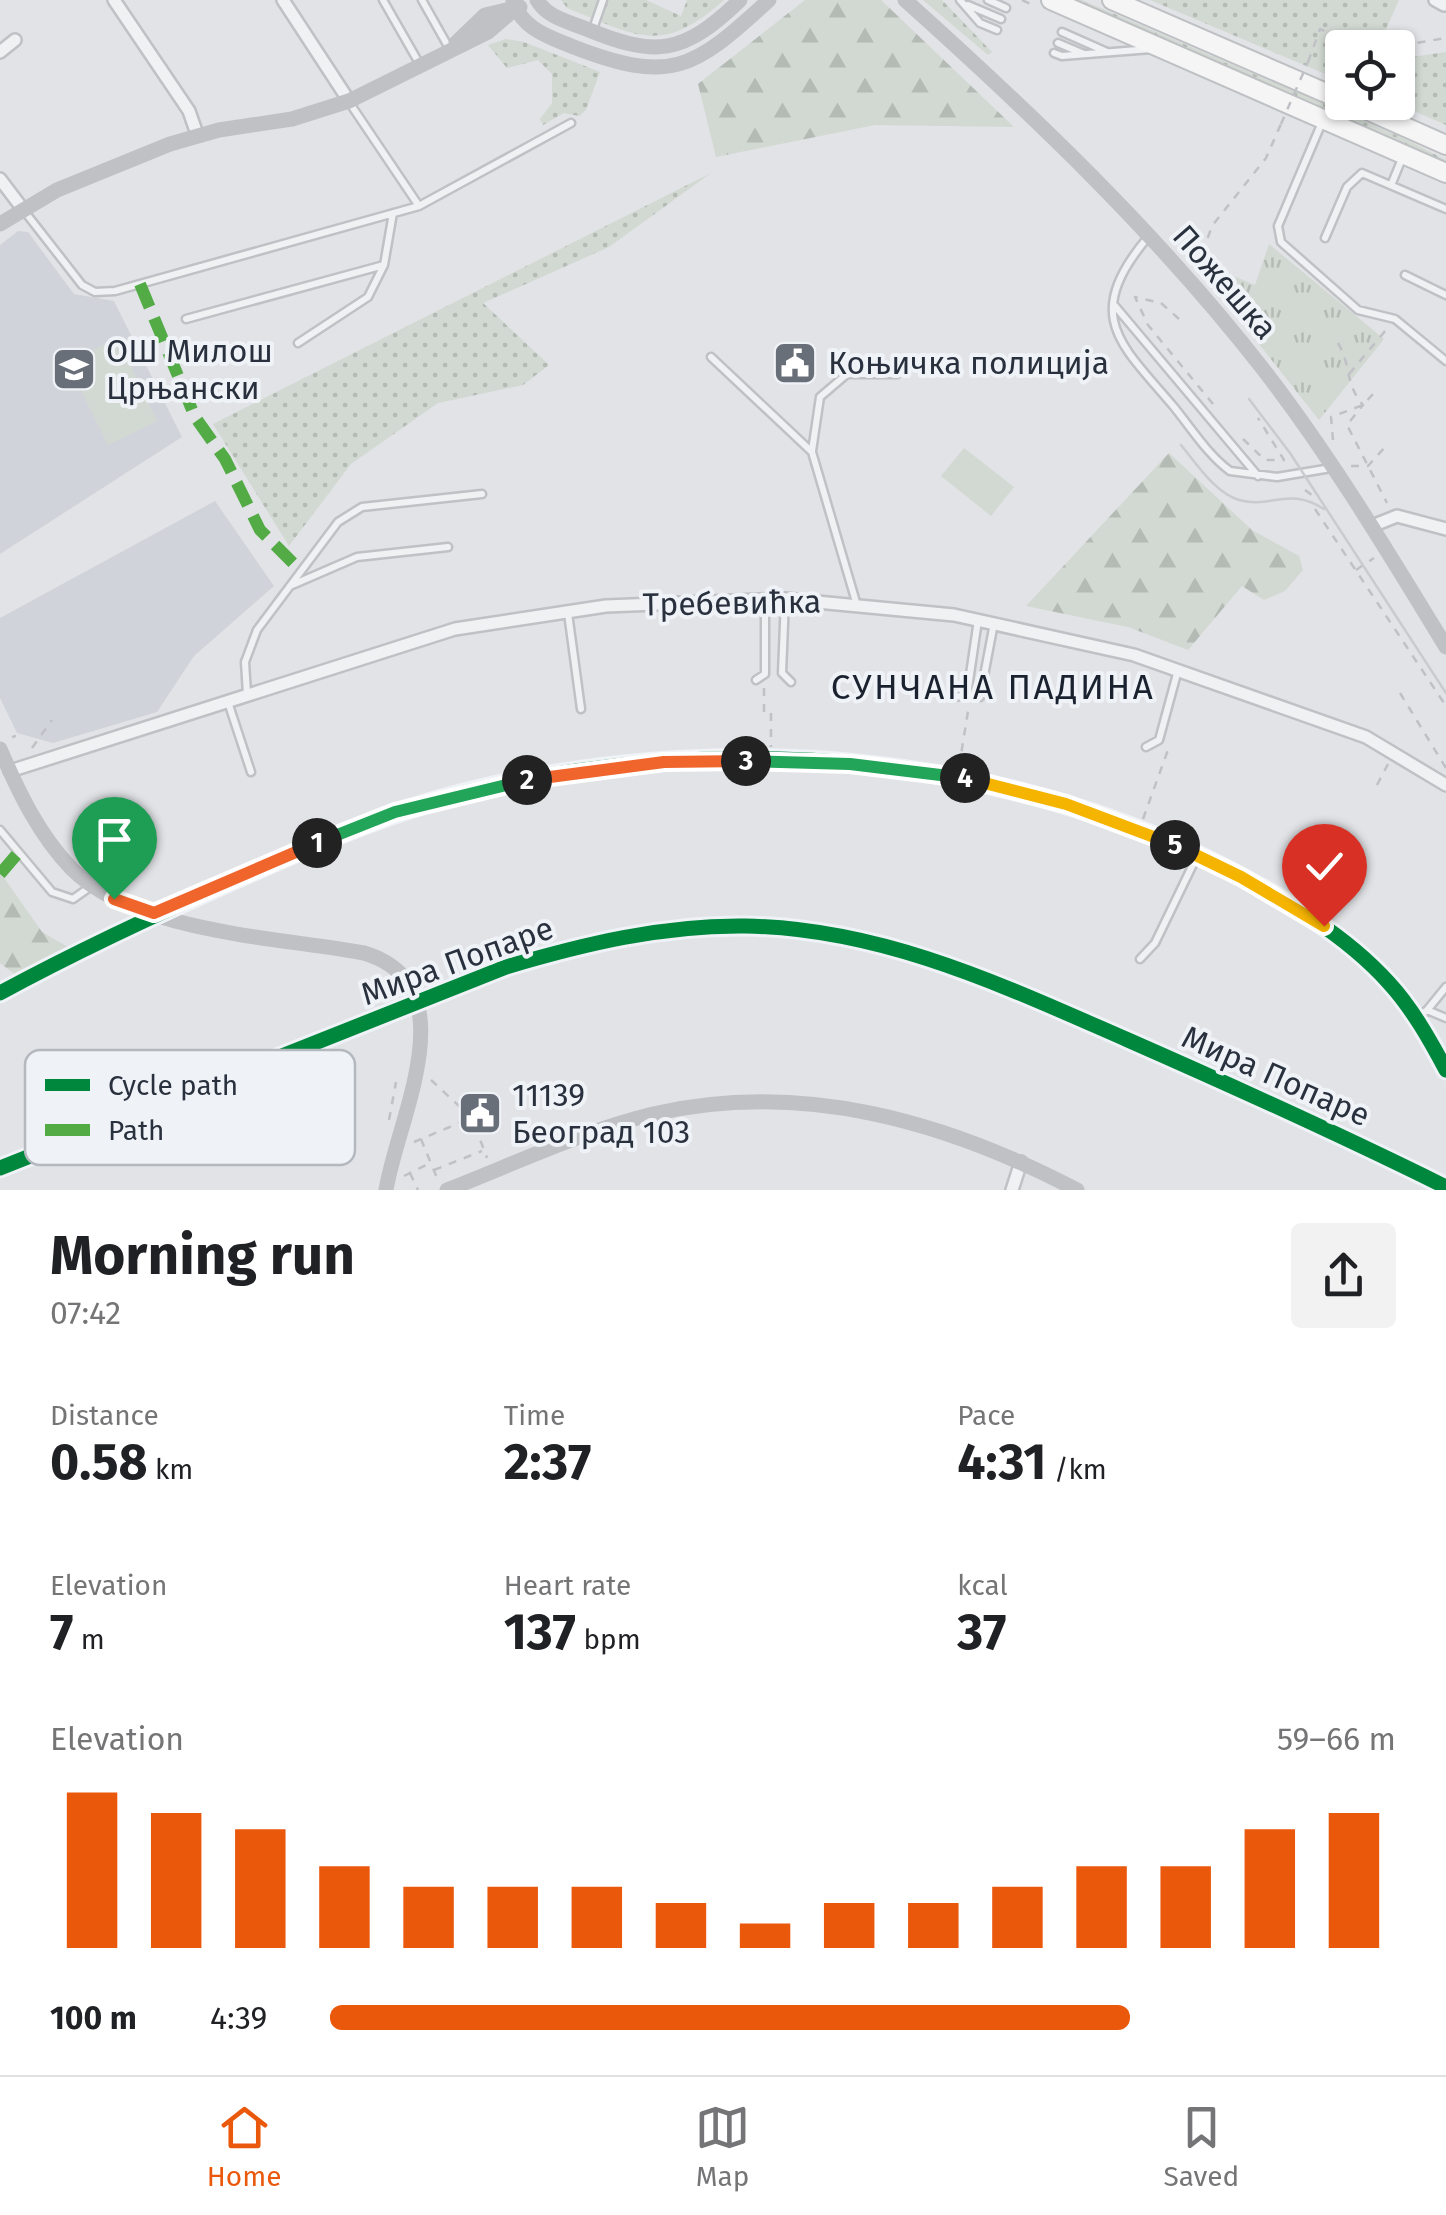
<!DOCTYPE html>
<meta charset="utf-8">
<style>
:root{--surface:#fff;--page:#f2f2f2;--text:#202124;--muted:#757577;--line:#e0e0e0;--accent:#ea580c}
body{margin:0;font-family:"Fira Sans",sans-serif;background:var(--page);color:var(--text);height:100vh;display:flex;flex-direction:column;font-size:38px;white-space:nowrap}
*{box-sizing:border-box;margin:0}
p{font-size:32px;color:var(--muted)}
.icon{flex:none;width:55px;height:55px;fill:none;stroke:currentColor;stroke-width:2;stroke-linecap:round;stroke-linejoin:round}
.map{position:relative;height:1190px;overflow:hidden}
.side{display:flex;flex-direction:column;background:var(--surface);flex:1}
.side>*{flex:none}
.tools{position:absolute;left:1325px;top:30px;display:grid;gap:20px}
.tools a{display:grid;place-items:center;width:90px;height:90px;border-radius:10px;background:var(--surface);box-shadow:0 2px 8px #0004;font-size:50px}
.pin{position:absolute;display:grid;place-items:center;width:85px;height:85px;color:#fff;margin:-102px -42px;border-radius:50% 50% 50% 0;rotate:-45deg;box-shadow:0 0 10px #0007}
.pin .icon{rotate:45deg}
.km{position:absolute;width:50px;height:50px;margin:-25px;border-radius:50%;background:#222;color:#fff;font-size:28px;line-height:50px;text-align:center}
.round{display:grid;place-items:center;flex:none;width:105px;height:105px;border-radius:10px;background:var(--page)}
.summary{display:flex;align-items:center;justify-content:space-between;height:170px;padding:0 50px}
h1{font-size:55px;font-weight:700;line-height:75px}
.metrics{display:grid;grid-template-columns:repeat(3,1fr);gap:15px;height:170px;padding:10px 50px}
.metrics div{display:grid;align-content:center}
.metrics b{font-size:50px;font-weight:700}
.metrics small{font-size:28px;font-weight:400}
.metrics p{font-size:28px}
.chart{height:280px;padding:20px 50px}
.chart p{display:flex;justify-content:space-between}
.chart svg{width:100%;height:180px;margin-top:10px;stroke:var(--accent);stroke-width:6}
ul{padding:0 50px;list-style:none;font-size:32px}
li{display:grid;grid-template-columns:160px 120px 1fr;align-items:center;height:75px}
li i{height:25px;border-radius:12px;background:var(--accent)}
.menu{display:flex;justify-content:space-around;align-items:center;height:140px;border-top:2px solid var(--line);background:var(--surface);font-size:28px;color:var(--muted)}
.menu a{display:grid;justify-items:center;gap:5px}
.menu .active{color:var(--accent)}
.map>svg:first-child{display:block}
.built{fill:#d0d3d9}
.grass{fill:url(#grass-dots)}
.forest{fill:url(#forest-firs)}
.park{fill:url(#park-tufts)}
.garden{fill:#d2d9d2}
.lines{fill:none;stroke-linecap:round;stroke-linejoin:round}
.lane-casing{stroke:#bfc1c4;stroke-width:11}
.street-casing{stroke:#bfc1c4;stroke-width:16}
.primary-casing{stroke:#bec0c3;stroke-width:22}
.path{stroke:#c0c1c6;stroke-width:2.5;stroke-dasharray:8 8;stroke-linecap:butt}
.lane{stroke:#f0f1f3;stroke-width:6}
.street{stroke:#f0f1f3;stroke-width:11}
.secondary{stroke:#bfc1c5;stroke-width:15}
.primary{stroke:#f5f5f6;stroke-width:18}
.tram{stroke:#cacbce;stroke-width:2.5}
.path-bridge{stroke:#c0c1c6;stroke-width:2.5;stroke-dasharray:8 8;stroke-linecap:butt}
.quiet{stroke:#53ab46;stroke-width:12;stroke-dasharray:25 12;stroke-linecap:butt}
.cycleway-casing{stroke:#eff2f6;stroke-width:21}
.cycleway{stroke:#00873e;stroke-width:15}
.split-1-casing{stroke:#fff;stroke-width:20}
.split-2-casing{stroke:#fff;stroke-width:20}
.split-3-casing{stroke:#fff;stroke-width:20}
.split-4-casing{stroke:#fff;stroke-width:20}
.split-5-casing{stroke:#fff;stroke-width:20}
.split-6-casing{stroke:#fff;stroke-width:20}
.split-1{stroke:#f0652b;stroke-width:12}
.split-2{stroke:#22a559;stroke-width:12}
.split-3{stroke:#f0652b;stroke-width:12}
.split-4{stroke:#22a559;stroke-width:12}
.split-5{stroke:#f5b400;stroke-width:12}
.split-6{stroke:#f5b400;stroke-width:12}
.labels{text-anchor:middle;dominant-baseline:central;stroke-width:8;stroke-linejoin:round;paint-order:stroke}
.street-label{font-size:32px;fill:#29313e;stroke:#eff2f6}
.poi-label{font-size:32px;fill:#29313e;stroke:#eff2f6;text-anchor:start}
.neighbourhood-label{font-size:35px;letter-spacing:2.5px;fill:#1b222f;stroke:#eff2f6}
.key{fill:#eff2f6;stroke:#b4b8bf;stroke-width:2.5}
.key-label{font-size:28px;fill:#29313e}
</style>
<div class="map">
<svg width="1446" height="1190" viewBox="0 0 1446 1190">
<defs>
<pattern id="grass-dots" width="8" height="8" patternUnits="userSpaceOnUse" patternTransform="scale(2.5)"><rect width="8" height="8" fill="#d2d9d2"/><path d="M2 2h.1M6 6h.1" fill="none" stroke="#b4bbb5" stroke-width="1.8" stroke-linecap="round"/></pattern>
<pattern id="forest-firs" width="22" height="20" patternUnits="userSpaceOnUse" patternTransform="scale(2.5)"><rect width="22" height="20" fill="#d2d9d2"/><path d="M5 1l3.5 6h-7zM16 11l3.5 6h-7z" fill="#b4bbb5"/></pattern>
<pattern id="park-tufts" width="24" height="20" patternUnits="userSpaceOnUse" patternTransform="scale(2.5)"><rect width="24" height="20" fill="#d2d9d2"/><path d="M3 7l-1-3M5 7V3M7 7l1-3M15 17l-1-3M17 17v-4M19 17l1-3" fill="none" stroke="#b4bbb5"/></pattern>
</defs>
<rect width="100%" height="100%" fill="#e1e3e6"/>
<path class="built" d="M18,231l10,1 46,62 40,7 68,136 -182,117v-309z
M215,501l59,85 -80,70 -37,56 -104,31 -36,-10 -17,-35v-80z"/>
<path class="grass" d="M561,0h85l35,16 6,-16h37c-62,56 -87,36 -157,8z
M923,0h19l50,52 -4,3z
M1068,0h14l321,138 43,22v7z
M1150,0h249l-21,47 -36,1v33z
M506,39l18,3 76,30 -14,38 -7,6 -15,-3 -21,12 -3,-6 12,-16v-29l-14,-14 -31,8 -19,-23z
M1446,52v73l-50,-22 2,-44z
M711,173l-102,74 -126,56 66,62 -26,20 -85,18 -87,61 -62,82 -76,-122z"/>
<path class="forest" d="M805,0h76l133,127 -139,-2 -159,32 -18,-73z
M1169,453l83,77 47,26 4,14 -18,21 -21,9 -22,-14 -54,64 -60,-23 -102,-21z
M0,872l42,60 26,15 -51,29 -17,-13z"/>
<path class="park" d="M1269,244l115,95 -65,81 -113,-143 6,-10 43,18z"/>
<path class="garden" d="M117,338l40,83 -49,24 -41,-82z
M964,448l50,39 -23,29 -50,-40z"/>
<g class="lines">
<g class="lane-casing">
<path id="lane" d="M383,0l36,63
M422,0l27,48
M960,0l20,23 17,7
M988,0l18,8
M968,5l33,14
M592,32l11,-32
M1062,32l45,20
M1058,43l26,11
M1054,53l8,3 89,-7
M1323,120l-45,106 3,16 77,68 37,9 51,42
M1392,183l11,-27
M419,206l152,-83
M25,212l57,73 13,7 20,-1 304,-85 -70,-104
M1148,237c-67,80 -27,107 26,170 17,21 34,48 56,64l47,6 54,-9
M1325,238l22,-51 15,-14 84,36
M1405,275l41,20
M1115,306l143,170
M186,319l198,-54 9,-52
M298,343l70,-46 16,-32
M711,357l101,95 44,150
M812,451l8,-54 27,-23h50
M290,586l67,-29 91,-10
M785,599l-3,74 9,9
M568,613l13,96
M756,680l9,-6v-74
M247,694l-2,-32 12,-32 81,-108 24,-15 120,-13
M952,697l11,-1 5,-8 10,-68
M980,697l14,-74
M228,702l23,70
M1146,747l13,-7 19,-70
M0,830l52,62 21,7 17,-12
M1140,959l15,-16 42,-87
M1428,1009l18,-22
M1417,1018l10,-8 19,8"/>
</g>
<g class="street-casing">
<path id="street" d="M114,0l75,111 8,23
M283,0l66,101
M1435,0l9,5
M0,52l15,-12
M0,179l22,29
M1372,526l25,-10 49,13
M10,771l445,-142 151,-23 179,-7 169,16 180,40 232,82 80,48
M0,993c81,-44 161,-81 245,-118 79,-35 155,-68 240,-87 245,-56 515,-34 741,81 58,30 119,65 163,114 23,25 41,57 57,87
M0,1168l506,-201c78,-23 156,-42 239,-41 138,2 259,60 383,114 107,47 213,95 318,147
M1012,1190l9,-28"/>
</g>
<g class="primary-casing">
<path id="primary" d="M1051,0l395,173
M1112,0l230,100
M1349,102l97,43"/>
</g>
<path class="path" d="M1022,0l11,5
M1386,48l60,-10
M1308,62l12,-33 46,19
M1197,268l15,-42 54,-68 15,-34
M1179,319l-18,-16 -26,-6 13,28 70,85
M1338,343c14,24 6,39 25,62l-16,20 40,78
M1349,374l37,-44
M1243,439l22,21h19l-26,-42
M1333,440l-2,-23 32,-12 10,-11
M1351,466h17l17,-19
M1305,490l8,6
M1315,509l131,197
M1356,570l18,-12
M764,688v25h7v34
M1400,693l46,75
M12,737l4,-1
M32,748l20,-28
M959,767l10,-62
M1377,785l11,-21
M1143,819l26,-72
M431,1080l41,38 15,40
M389,1120l7,-38
M421,1139l16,39
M414,1142l57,-24
M434,1170l48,-19
M410,1173l8,17
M404,1176l24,-12"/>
<use href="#lane" class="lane"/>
<use href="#street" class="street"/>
<path class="secondary" d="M513,0c8,28 34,36 58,46 100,39 122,24 198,-46
M537,0c10,17 29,21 47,28 72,30 99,27 156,-28
M905,0c127,114 253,234 358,369 68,88 125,183 183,278
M456,43l29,-28 35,-8
M0,224l57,-34 113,-46 49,-14 73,-11 57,-18 139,-69 28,-24
M0,749c18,42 39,86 71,119 64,65 206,69 293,85 106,32 33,166 22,237
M447,1190c67,-26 136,-59 206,-76 149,-34 292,7 424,76"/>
<use href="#primary" class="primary"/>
<path class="tram" d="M1249,399l41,54 156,240
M1181,445c15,18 34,48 58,55 32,9 50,-14 85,9"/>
<path class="path-bridge" d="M1281,124l27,-62"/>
<path class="quiet" d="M140,284l55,133 30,42 35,71 41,41
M0,874l18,-21"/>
<g class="cycleway-casing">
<path id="cycleway" d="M0,993c81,-44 161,-81 245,-118 79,-35 155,-68 240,-87 245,-56 515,-34 741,81 58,30 119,65 163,114 23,25 41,57 57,87
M0,1168l506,-201c78,-23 156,-42 239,-41 138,2 259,60 383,114 107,47 213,95 318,147"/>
</g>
<use href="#cycleway" class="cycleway"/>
</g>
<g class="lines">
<g class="split-1-casing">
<path id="split-1" d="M114,899l40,14 163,-70"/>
</g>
<g class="split-2-casing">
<path id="split-2" d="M317,843l78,-31 132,-32"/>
</g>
<g class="split-3-casing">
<path id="split-3" d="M527,780l137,-18 82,-1"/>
</g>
<g class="split-4-casing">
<path id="split-4" d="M746,761l104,3 115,14"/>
</g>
<g class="split-5-casing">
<path id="split-5" d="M965,778l101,26 109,41"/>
</g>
<g class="split-6-casing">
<path id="split-6" d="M1175,845l66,32 83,49"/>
</g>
<use href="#split-1" class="split-1"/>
<use href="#split-2" class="split-2"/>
<use href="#split-3" class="split-3"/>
<use href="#split-4" class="split-4"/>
<use href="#split-5" class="split-5"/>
<use href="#split-6" class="split-6"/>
</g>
<defs>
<g id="civic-square" transform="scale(2.25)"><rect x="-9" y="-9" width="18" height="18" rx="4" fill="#696f79" stroke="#eff2f6"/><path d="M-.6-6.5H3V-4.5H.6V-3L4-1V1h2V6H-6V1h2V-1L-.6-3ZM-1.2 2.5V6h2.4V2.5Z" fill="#fff"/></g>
<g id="school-square" transform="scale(2.25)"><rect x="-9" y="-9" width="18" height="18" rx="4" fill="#696f79" stroke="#eff2f6"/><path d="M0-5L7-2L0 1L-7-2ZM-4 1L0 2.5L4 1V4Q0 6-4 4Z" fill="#fff"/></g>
</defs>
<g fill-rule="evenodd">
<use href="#civic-square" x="795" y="363"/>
<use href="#school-square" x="74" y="369"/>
<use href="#civic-square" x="480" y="1113"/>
</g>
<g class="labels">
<g class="street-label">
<text transform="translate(1225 282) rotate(49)">Пожешка</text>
<text transform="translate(732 603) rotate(-1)">Требевићка</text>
<text transform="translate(457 961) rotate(-20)">Мира Попаре</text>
<text transform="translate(1276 1076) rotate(24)">Мира Попаре</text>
</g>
<g class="poi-label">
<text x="106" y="351">ОШ Милош<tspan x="106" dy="37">Црњански</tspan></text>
<text x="828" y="363">Коњичка полиција</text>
<text x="512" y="1095">11139<tspan x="512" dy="37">Београд 103</tspan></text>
</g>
<g class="neighbourhood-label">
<text x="993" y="687">СУНЧАНА ПАДИНА</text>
</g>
</g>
<rect x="25" y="1050" width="330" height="115" rx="15" class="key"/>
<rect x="45" y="1079" width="45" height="12" fill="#00873e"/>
<rect x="45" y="1124" width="45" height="12" fill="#53ab46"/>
<g class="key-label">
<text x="108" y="1095">Cycle path</text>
<text x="108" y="1140">Path</text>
</g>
</svg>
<div class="tools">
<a><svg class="icon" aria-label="locate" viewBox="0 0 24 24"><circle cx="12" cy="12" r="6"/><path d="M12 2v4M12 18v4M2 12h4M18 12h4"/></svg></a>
</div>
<div class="pin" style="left:114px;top:899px;background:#1e9e55"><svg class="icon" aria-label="arrive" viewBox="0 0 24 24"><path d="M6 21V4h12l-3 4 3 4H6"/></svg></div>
<div class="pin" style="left:1324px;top:926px;background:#d93025"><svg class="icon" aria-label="check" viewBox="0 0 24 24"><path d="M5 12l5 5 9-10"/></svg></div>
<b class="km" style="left:317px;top:843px">1</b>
<b class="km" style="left:527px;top:780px">2</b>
<b class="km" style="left:746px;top:761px">3</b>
<b class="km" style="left:965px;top:778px">4</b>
<b class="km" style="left:1175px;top:845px">5</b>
</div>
<section class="side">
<div class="summary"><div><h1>Morning run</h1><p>07:42</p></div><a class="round"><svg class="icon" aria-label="share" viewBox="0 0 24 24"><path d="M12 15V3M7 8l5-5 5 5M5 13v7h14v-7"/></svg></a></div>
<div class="metrics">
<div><p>Distance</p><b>0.58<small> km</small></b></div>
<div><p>Time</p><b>2:37</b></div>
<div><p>Pace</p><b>4:31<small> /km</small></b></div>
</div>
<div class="metrics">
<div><p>Elevation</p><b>7<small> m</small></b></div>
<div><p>Heart rate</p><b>137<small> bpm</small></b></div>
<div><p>kcal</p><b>37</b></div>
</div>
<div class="chart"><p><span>Elevation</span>59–66 m</p>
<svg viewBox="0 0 160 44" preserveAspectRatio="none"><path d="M5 44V6M15 44V11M25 44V15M35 44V24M45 44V29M55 44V29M65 44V29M75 44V33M85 44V38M95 44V33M105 44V33M115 44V29M125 44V24M135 44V24M145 44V15M155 44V11"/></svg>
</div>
<ul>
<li><b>100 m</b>4:39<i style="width:75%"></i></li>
</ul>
</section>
<nav class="menu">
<a class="active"><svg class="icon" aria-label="home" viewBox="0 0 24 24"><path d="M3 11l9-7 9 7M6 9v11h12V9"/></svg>Home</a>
<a><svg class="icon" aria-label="map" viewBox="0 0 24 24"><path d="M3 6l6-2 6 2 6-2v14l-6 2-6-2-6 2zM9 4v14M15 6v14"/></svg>Map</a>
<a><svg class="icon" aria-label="saved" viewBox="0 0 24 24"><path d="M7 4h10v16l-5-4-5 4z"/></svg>Saved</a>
</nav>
